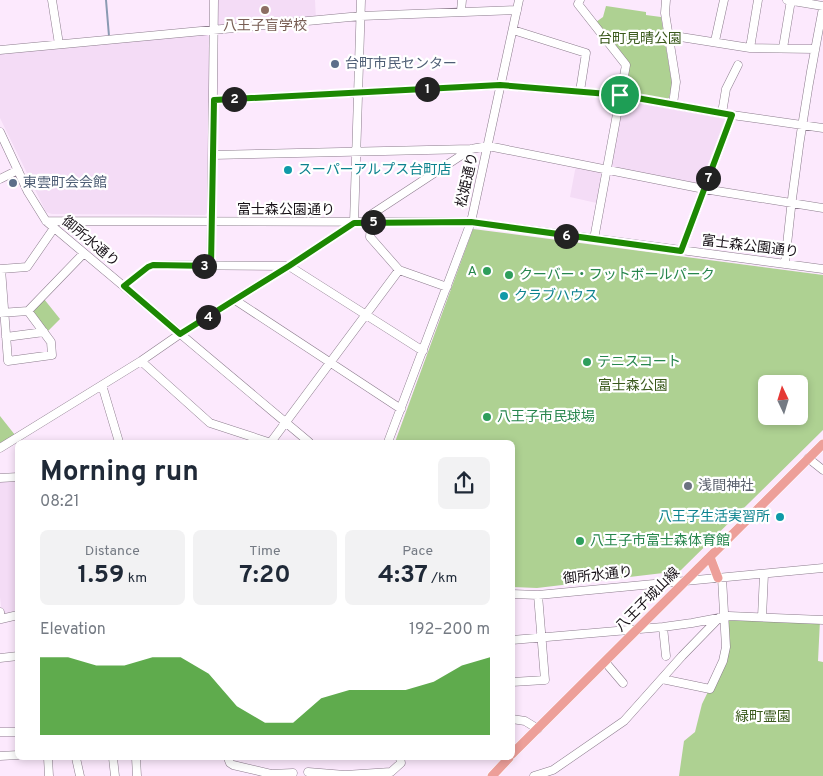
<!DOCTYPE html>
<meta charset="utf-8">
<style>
:root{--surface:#fff;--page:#f2f2f3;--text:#1f2937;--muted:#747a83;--accent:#1c8802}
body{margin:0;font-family:Overpass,"Noto Sans JP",sans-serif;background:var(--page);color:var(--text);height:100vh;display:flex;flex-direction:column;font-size:19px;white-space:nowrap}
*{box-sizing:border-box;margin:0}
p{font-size:16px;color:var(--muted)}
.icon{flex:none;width:28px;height:28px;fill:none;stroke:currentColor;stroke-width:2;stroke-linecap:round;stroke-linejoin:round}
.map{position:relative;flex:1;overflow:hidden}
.drawer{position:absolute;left:15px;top:440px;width:500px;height:320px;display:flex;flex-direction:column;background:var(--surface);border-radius:8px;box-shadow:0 2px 8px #0003}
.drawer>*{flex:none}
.needle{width:32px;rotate:356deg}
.fabs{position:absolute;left:758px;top:375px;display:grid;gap:10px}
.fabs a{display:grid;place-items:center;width:50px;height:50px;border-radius:8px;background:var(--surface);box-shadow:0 2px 8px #0003;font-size:25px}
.pin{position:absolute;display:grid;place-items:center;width:42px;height:42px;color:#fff;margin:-21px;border:2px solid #fff;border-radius:50%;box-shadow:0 1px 5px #0007}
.km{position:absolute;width:25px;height:25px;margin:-12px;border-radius:50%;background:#222;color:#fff;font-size:14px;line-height:25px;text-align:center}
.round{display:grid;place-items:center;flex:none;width:52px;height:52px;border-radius:8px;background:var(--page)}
.overview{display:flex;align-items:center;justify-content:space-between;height:85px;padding:0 25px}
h1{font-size:28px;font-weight:700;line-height:38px}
.stats{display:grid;grid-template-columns:repeat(3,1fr);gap:8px;height:85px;padding:5px 25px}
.stats div{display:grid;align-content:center;border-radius:8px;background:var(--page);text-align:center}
.stats b{font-size:25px;font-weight:700}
.stats small{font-size:14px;font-weight:400}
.stats p{font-size:14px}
.chart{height:140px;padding:10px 25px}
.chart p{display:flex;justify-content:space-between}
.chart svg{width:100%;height:90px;margin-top:5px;fill:var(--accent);opacity:.7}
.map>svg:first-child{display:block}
.built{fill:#f4dcf6}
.green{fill:#aed192;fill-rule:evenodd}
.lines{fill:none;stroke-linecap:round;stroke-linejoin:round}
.stream{stroke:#8a9ab2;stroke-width:2}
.minor-casing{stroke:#8c7c8d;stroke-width:9}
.major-casing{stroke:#fff;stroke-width:10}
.minor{stroke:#fff;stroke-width:8}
.major{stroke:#ed9f99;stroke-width:9}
.route-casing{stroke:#fff;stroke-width:10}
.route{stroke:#1c8802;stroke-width:6}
.education-dot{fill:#8d6e63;stroke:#fff;stroke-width:2}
.service-dot{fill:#5c6f8a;stroke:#fff;stroke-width:2}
.culture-dot{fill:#0f9aa8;stroke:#fff;stroke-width:2}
.leisure-dot{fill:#2e9e5b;stroke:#fff;stroke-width:2}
.worship-dot{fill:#6b7280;stroke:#fff;stroke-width:2}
.labels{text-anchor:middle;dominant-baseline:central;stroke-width:4.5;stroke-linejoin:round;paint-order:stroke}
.education-label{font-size:14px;fill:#785e54;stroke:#fff}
.park-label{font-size:14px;fill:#3a591c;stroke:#fff}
.service-label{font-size:14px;fill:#4e5e75;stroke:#fff;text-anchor:start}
.culture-label{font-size:14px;fill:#0d838f;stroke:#fff;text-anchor:start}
.street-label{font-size:14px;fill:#171117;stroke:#fff}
.leisure-label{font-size:14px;fill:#27864d;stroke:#fff;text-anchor:start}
.worship-label{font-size:14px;fill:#5b616d;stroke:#fff;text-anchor:start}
</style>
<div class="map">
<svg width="823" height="776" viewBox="0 0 823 776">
<rect width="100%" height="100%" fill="#fce9fd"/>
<path class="built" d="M214,0h101l1,20 -102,9z
M206,33l3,4 -2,176 -2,2 -153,-1 -6,-2 -46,-94v-64z
M622,99l103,18 1,3 -26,64 -4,2 -84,-17 -2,-3z
M576,165l31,6 -6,33 -31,-7z
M17,479v133l-13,3 -2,-1 -2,-17v-115z"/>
<path class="green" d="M606,6l40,6v3l15,2 11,67 -3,14 -4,2 -38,-7 -2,-5 3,-25 -32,-41 7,-5z
M473,229l350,46v155l-143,141 -143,17 -24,-1 -1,-145h-117zM766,384h33v32h-33z
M44,299l16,20 -13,13 -14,-20z
M0,416l15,19 -15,8z
M724,616l96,4 -2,41 5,1v114h-144l5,-35 11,-9 7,-28 21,-43z"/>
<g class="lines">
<path class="stream" d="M106,0l3,36"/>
<g class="minor-casing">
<path id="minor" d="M52,0l7,44
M580,0l-2,4 48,61 -32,174
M666,0l-1,13 11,69 -3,22
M787,0l36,6
M461,11l1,-11
M513,30l73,23 -6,38
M668,35l82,13 65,1
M715,41l9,-41
M750,48l8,-48
M783,48l8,-48
M0,50l361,-34 156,-6
M214,100l286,-15 120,10 112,20 91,13
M722,113l4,-24 12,-24
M0,132l28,60 18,29 263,221
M213,155l258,-6 17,-3 216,43 119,19
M0,179l18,-9
M46,221l425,1 352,47
M681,251l51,-136
M785,264c8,-86 21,-172 38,-256
M211,266l3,-266
M124,286l24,-19 5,-2 136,1 134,85
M447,287l-48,-17 -29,-33 2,-23 99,-65
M235,300l166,109
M28,311l23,31 1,13 -44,6 -7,-92 26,-2 27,-39
M0,313l28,-2 56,-58
M6,337l38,-5
M141,361l69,62 58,19
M102,385l17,57
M271,442l128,-172
M388,442l83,-220 48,-222
M0,448l141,-87 39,-27 109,-68 65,-43 7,-223
M808,458l15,12
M0,478l18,-1
M512,594l26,1 285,-27
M0,612l1,7 17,-4
M762,617l2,-43
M663,627l3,29
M512,640l151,-13 29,-4 37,-7 94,4
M0,658l18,-2
M606,663l17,20
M662,679l48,10 13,-28 3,-14 -4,-69
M512,682l33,-2 -7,-85
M512,719l13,2 13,8
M0,732h18
M0,756l18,-1
M48,758l1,18
M76,758l4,18
M113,758l2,18
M136,758l1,18
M228,758l2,5 3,2 38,9 22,-1
M308,772l37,3 46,-3 10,-9 -1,-5
M534,776l19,-6 71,-49 58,-65 37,-38"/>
</g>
<g class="major-casing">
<path id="major" d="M710,557l8,21
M512,754l311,-310
M492,776l17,-18"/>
</g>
<use href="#minor" class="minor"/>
<use href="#major" class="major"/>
</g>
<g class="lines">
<g class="route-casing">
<path id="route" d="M500,85l120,10 112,20 -51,136 -210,-29 -117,1 -65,43 -109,68 -56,-48 24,-19 5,-2 58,1 3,-166z"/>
</g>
<use href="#route" class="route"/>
</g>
<circle class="education-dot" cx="265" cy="10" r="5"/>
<g class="service-dot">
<circle cx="335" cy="64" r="5"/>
<circle cx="13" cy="183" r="5"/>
</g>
<g class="culture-dot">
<circle cx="288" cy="170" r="5"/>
<circle cx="504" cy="296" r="5"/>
<circle cx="780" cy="517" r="5"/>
</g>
<g class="leisure-dot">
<circle cx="487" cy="271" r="5"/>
<circle cx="509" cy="275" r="5"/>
<circle cx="587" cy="362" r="5"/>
<circle cx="487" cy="417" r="5"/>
<circle cx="580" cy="541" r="5"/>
</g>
<circle class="worship-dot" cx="688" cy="486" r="5"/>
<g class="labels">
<g class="education-label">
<text x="265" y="26">八王子盲学校</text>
</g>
<g class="park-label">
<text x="640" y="39">台町見晴公園</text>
<text x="633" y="386">富士森公園</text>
<text x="763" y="717">緑町霊園</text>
</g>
<g class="service-label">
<text x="345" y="64">台町市民センター</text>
<text x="23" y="183">東雲町会会館</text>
</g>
<g class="culture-label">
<text x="298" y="170">スーパーアルプス台町店</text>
<text x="514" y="296">クラブハウス</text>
<text x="770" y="517" text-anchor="end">八王子生活実習所</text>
</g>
<g class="street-label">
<text transform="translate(468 180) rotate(-77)">松姫通り</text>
<text x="286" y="210">富士森公園通り</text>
<text transform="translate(90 242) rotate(40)">御所水通り</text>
<text transform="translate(750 247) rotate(7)">富士森公園通り</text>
<text transform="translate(598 576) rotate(-6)">御所水通り</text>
<text transform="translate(648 600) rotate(-45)">八王子城山線</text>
</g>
<g class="leisure-label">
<text x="477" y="271" text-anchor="end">A</text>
<text x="519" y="275">クーバー・フットボールパーク</text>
<text x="597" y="362">テニスコート</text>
<text x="497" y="417">八王子市民球場</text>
<text x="590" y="541">八王子市富士森体育館</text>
</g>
<g class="worship-label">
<text x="698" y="486">浅間神社</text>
</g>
</g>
</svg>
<div class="fabs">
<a><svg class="needle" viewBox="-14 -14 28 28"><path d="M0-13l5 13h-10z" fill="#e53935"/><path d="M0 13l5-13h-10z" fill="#747a83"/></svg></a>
</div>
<div class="pin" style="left:620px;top:95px;background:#1e9e55"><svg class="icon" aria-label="arrive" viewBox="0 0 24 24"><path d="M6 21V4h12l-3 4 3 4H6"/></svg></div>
<b class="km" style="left:427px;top:89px">1</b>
<b class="km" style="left:234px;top:99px">2</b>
<b class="km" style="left:204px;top:266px">3</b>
<b class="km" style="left:208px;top:317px">4</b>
<b class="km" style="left:373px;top:222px">5</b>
<b class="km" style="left:566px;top:236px">6</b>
<b class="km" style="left:708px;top:178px">7</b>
<section class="drawer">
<div class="overview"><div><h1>Morning run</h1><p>08:21</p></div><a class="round"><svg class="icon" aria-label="share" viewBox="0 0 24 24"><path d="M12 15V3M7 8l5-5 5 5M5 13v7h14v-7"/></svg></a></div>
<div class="stats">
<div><p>Distance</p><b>1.59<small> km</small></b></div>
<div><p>Time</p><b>7:20</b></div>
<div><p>Pace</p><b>4:37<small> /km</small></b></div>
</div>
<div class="chart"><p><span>Elevation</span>192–200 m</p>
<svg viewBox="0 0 160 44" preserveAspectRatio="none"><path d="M0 44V6L10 6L20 10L30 10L40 6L50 6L60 14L70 30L80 38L90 38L100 26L110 22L120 22L130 22L140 18L150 10L160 6V44z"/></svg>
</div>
</section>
</div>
